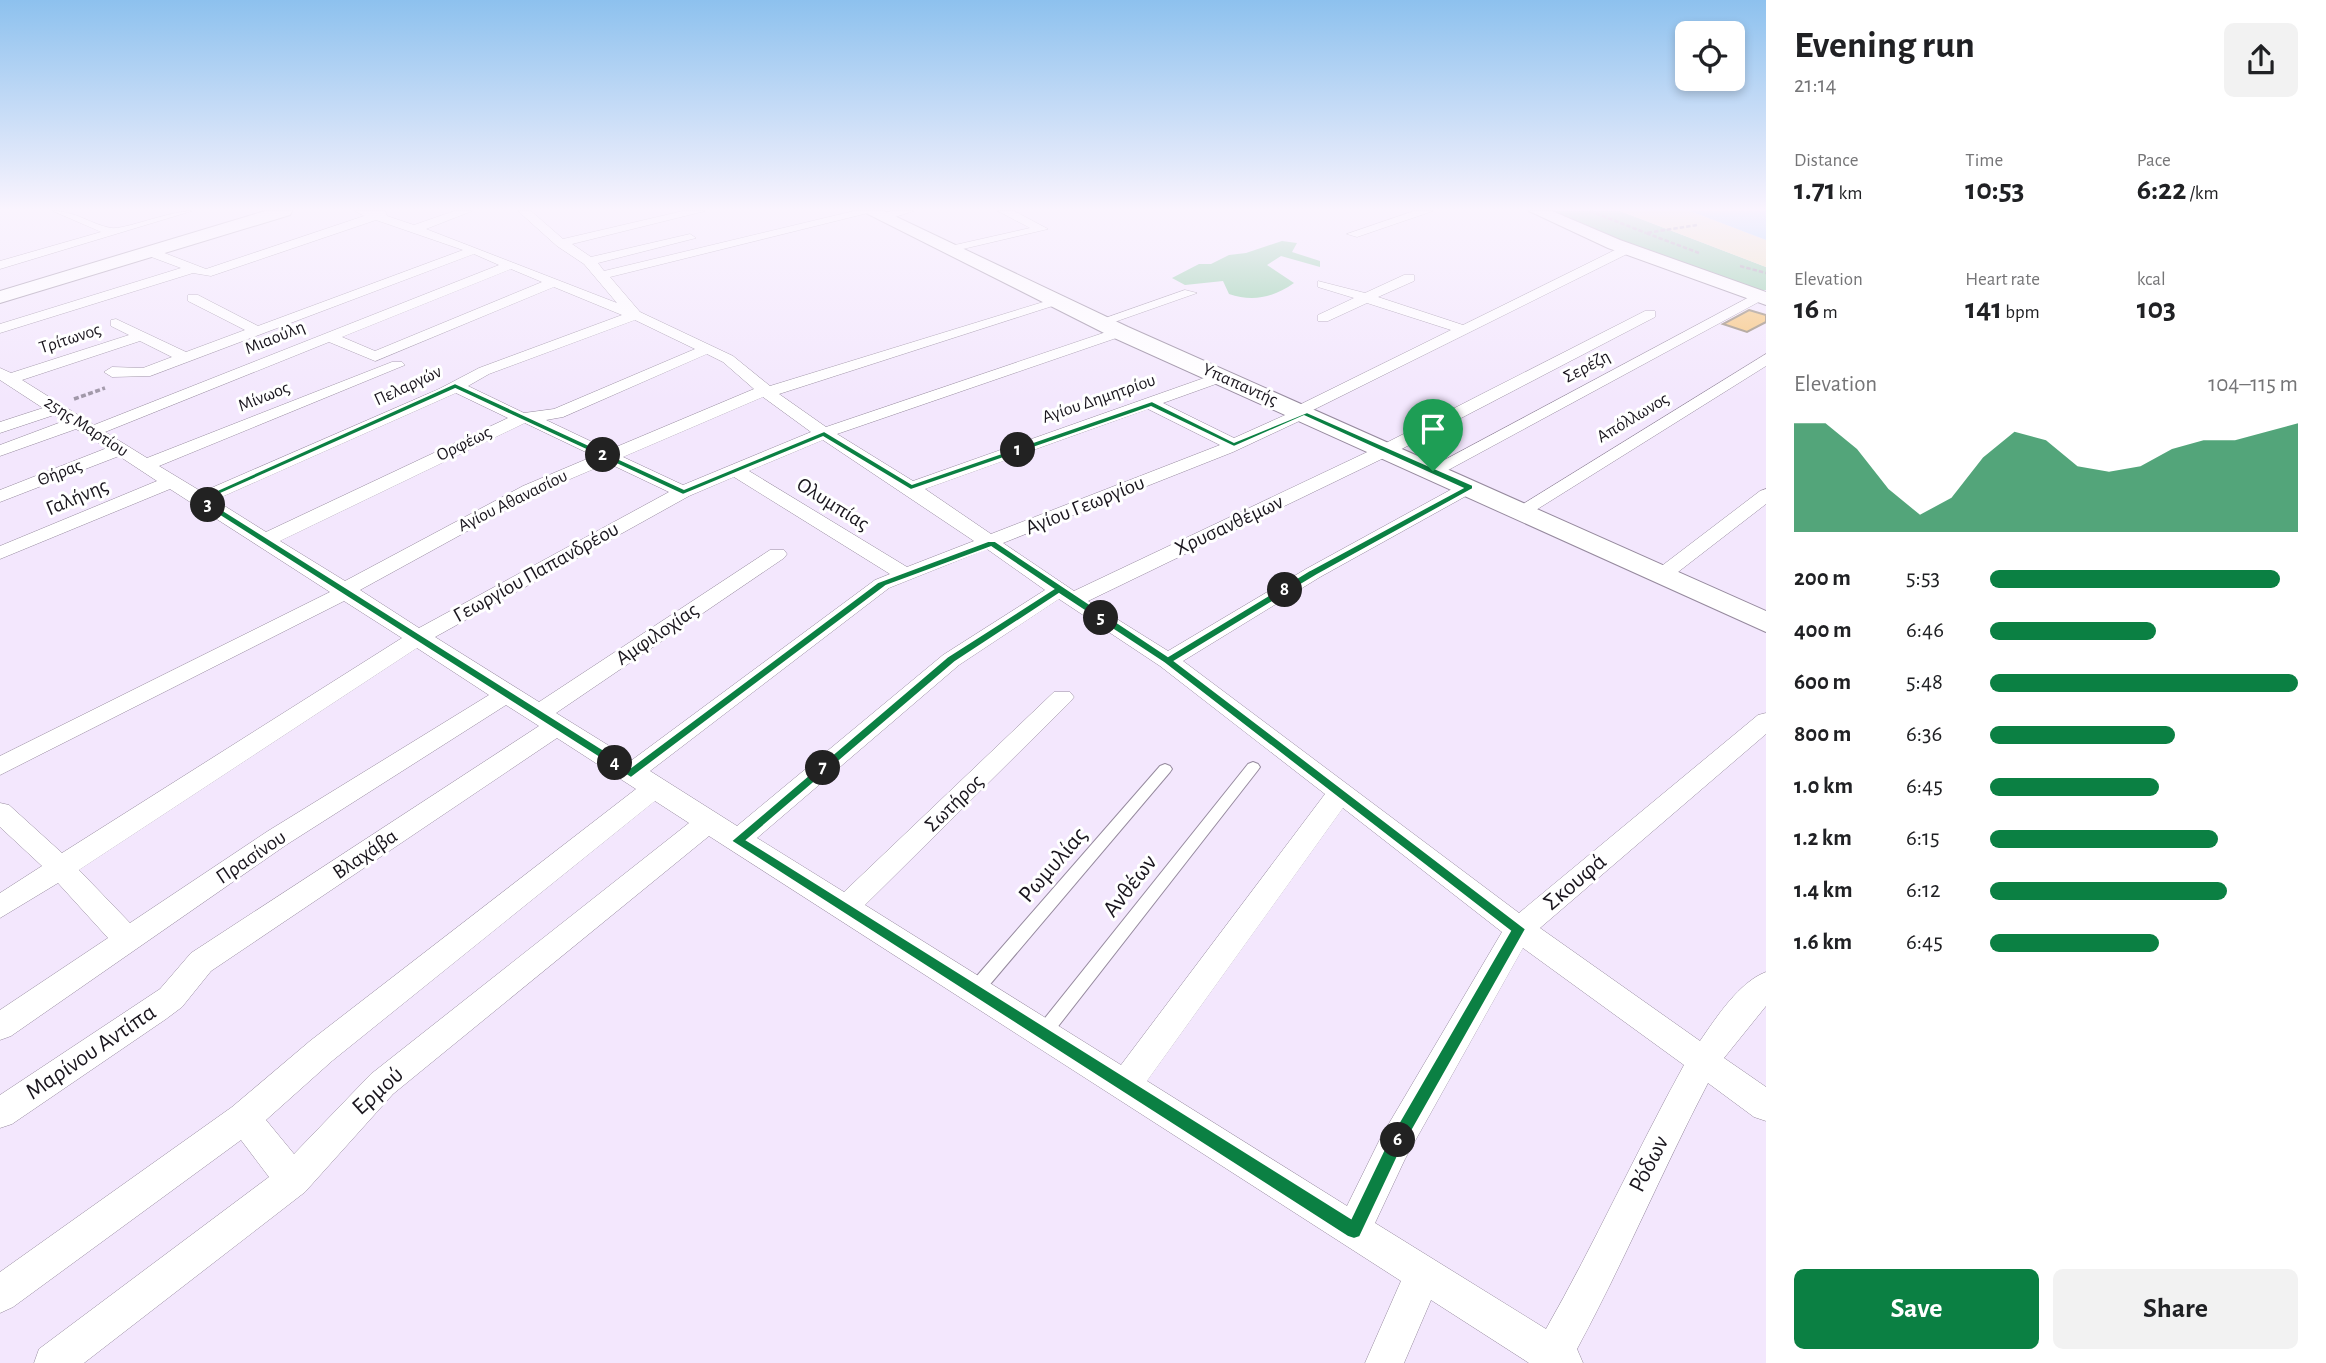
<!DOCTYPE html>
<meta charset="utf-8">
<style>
:root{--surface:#fff;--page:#f2f2f2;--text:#202124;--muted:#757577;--accent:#0b8043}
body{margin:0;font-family:"Alegreya Sans",sans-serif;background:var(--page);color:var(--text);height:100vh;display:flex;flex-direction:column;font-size:26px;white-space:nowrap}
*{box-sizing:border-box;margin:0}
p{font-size:23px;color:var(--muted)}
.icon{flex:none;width:38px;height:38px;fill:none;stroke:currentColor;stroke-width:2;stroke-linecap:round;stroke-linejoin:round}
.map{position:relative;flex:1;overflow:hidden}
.drawer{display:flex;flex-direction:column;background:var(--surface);width:560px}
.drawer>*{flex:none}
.tools{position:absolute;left:1675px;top:21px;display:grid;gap:14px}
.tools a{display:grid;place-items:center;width:70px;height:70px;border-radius:10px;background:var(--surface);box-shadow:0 4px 10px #0003;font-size:35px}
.pin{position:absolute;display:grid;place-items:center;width:60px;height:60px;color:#fff;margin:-72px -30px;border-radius:50% 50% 50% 0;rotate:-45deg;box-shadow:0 0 7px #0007}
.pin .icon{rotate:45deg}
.km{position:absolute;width:35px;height:35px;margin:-18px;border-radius:50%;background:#222;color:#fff;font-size:19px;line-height:35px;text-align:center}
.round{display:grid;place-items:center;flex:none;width:74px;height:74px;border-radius:10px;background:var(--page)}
.overview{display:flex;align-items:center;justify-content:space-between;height:119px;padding:0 28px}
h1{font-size:38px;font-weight:600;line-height:52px}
.metrics{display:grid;grid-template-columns:repeat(3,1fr);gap:10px;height:119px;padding:7px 28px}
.metrics div{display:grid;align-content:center}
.metrics b{font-size:30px;font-weight:600}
.metrics small{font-size:19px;font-weight:400}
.metrics p{font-size:19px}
.chart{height:196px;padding:14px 28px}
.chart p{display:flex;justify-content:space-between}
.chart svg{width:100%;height:126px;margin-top:7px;fill:var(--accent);opacity:.7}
.action{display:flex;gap:14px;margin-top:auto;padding:14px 28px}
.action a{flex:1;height:80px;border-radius:10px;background:var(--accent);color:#fff;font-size:28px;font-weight:600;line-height:80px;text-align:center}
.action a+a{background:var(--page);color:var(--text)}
ul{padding:0 28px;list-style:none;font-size:23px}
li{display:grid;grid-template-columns:112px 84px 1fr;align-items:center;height:52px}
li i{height:18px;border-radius:9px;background:var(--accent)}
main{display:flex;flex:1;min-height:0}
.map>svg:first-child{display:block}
.green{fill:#8ecda5}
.sand{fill:#ede3be}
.water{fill:#a5d5f6}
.building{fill:#f7c374;stroke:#918370;stroke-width:2}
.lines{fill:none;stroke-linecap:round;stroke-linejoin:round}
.lane-casing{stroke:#968a9e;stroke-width:2}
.street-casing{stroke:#968a9e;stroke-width:1}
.secondary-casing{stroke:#968a9e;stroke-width:2}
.path-far1{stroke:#9e95a6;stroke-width:2.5;stroke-dasharray:4.5 2;stroke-linecap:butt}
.path{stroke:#9e95a6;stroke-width:3.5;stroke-dasharray:5 2.5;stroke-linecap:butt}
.lane{fill:#fff;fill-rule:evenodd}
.street{fill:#fff;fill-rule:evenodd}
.secondary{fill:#fff;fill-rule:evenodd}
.route{fill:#0b8043;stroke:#fff;stroke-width:2;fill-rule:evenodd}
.labels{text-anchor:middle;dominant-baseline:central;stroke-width:6;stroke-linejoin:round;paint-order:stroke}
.far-street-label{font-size:18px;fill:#1a161e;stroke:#fff}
.street-label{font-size:21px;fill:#1a161e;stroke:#fff}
.near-street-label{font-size:24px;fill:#1a161e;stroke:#fff}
</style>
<main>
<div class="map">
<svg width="1766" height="1363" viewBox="0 0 1766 1363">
<rect width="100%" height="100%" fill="#f3e7fd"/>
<path class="green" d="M1550,211h70l146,56v23h-22l-122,-44z
M1282,241l15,2 -5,9 28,9v6l-39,-11 -14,9 27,18c-21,15 -42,19 -65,11l-6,-13 -38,4 -13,-7 27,-14h12l18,-9 17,-2z"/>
<path class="sand" d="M1620,211h70l76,29v27z"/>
<path class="water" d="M1690,211h76v29z"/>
<path class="building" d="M1749,310l17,5v7l-19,10 -24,-8z"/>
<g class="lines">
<g class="lane-casing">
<path id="lane" d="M1253,762l5,2 2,3 -2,3 -209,268 -6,2 -6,-2 -2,-5 2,-5 211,-264z
M1165,764l5,2 2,3 -2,3 -189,223 -6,2 -6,-2 -2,-5 2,-5 191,-219z"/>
</g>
<g class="street-casing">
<path id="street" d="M53,211c23,0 37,13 58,17 13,2 58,-17 81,-17l-192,58v-8l101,-29z
M355,211h30l2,5 27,9 40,-14h18l-46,18 191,74 -33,-39 -27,-18 -39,-35h13l32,28 120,-28h22l-133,33 19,13 99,-23 6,4 -98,25 6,8 250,-60h22l-266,66 30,35 93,44 37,30 283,-87 12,3 -286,92 47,33 289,-98h10v6l-288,99 76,47 308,-109 8,5 -2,3 -64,23 71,35 58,-26 1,-4 158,-78 -84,-27 -39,18h-10v-6l36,-17 -36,-11v-6l47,12 39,-18h10v6l-36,16 85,28 160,-79h8v6l-320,159 -1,5 -77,36 -230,91 71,48 306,-145 265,-135h10v6l-263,137 -304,147 80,50 138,-82 157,-86h12l3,4 -3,4 -155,86 -137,84 336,252 239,-198 8,-2v21l-226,194 160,113c16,-23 39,-59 66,-69v34l-42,52 42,29v34l-12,-4 -46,-34c-46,88 -84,179 -131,266l6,14h-54l-98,-63 -27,63h-39l36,-82 -692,-445 -316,258 -88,98 -221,171h-50l5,-14 230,-172 -28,-37 -228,167 -13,6v-41l232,-165 78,-66 326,-252 -79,-51 -346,233 -29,36 -16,12 -154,105 -12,4v-33l160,-106 31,-36 348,-227 -33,-21 -220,140 -275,191 -11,4v-30l108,-72 -50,-55 -58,35v-25l42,-27 -42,-39v-24l9,2 53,48 340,-215 -58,-37 -344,174v-19l330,-164 -160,-103 -170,70v-13l157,-65 -38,-25 -119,46v-12l107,-42 -31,-19 -76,27v-11l64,-24 -10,-6 -54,18v-11l43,-14 -43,-28v-12l11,5 118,-38 -18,-9v-6l5,-1 70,33 59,-22 -57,-29v-6h10l60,31 205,-76 -87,-30 -165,56 -18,-3 -193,60v-9l181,-56 -35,-13v-6h8l52,20 158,-53zM474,254l25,11 -405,160 -72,-45 118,-39 32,16 -29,11 -31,-1 -8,5 8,5 38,-1zM511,269l31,13 -167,69 -33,-14zM554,287l68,28 -143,53 -40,21 -237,103 -43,-26 246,-101 -3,-3h-10l-245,96 -42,-26 224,-90 46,19zM635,320l60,29 -141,60 -30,4 -56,-27 21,-12zM707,354l16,8 31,27 -145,61 -63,-30 17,-3zM456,393l52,25 -242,114 -51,-32zM763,397l48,35 -128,53 -60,-28zM1148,409l72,36 -229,89 -66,-45zM525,423l69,33 -71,30 -178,95 -65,-40zM823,440l151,101 -67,26 -158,-96zM608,463l61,29 -250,136 -59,-38 175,-96zM734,477l156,97 -15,6 -243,180 -76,-47 228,-155 3,-4 -3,-4h-14l-231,152 -104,-65 254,-141zM987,549l58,41 -102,65 -206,171 -87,-55 239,-183zM1059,599l101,67 165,128 -204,271 -256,-160 205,-203 4,-5 -4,-5h-16l-210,200 -87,-54 202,-173zM417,648l72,47 -221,136 -138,92 -51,-53zM655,801l34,22 -318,251 -77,80 -28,-34 66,-59zM1343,808l159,124 -121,205 -34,69 -200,-125zM1523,948l161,117c-48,87 -89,178 -138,264l-171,-106 30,-64z
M891,211h23l-32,10 -6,-4z
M998,211h16l34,18 -102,24v-6l84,-19z
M1414,211h19l-76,26 -10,-3z
M1185,290l12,3 -91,32 -12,-3z
M1755,294h10l1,4 -327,177 -6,1 -9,-5z
M1766,354v12l-238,149 -7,2 -9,-6z
M1766,489v15l-97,75h-14l-3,-4 3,-4 105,-80z"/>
</g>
<g class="secondary-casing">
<path id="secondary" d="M265,211h27l-2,4 -290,88v-12z
M862,211h22l244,116 638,284v21l-654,-295z
M1529,211h23l68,29 146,52v13l-158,-57z"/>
</g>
<path class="path-far1" d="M1590,211l56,22
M1697,225l-51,8 53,20
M1740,266l26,7"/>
<path class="path" d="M74,399l31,-11"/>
<use href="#lane" class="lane"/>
<use href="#street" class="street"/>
<use href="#secondary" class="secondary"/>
</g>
<linearGradient id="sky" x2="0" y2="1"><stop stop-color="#8dc1ee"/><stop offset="0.52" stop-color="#faf4fe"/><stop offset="1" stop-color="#faf4fe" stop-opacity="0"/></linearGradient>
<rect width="1766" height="402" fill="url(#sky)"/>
<path class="route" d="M455,383l229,106 140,-58 88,53 240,-83 82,41 73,-30 166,73v4l-156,86 -142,86 351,268 -127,225 -39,83 -6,2 -6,-2 -617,-396 216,-184 106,-68 -62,-42 -105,39 -255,192 -436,-278zM455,389l228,106 140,-58 88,53 240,-83 83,40 70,-31 158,72 -152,82 -142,86 -173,-115h-7l-110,41 -247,185 -424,-267zM1059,594l105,69 346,268 -123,212 -36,75 -604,-378 208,-178z"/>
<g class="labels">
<g class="far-street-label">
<text transform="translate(275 338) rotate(-22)">Μιαούλη</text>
<text transform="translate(70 339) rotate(-18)">Τρίτωνος</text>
<text transform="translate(1587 367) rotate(-28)">Σερέζη</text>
<text transform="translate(1240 385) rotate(24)">Υπαπαντής</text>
<text transform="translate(408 386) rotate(-25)">Πελαργών</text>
<text transform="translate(264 397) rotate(-22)">Μίνωος</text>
<text transform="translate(1099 399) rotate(-19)">Αγίου Δημητρίου</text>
<text transform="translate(1633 418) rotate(-31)">Απόλλωνος</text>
<text transform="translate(86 427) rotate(33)">25ης Μαρτίου</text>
<text transform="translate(464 444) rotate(-26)">Ορφέως</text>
<text transform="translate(60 473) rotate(-21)">Θήρας</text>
<text transform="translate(513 501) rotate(-26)">Αγίου Αθανασίου</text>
</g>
<g class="street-label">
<text transform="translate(77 497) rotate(-23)">Γαλήνης</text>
<text transform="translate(833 504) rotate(32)">Ολυμπίας</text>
<text transform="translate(1085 505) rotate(-22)">Αγίου Γεωργίου</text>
<text transform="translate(1229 525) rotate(-25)">Χρυσανθέμων</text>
<text transform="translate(536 572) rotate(-29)">Γεωργίου Παπανδρέου</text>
<text transform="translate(657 634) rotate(-34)">Αμφιλοχίας</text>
<text transform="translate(954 803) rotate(-44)">Σωτήρος</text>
<text transform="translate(365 854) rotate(-34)">Βλαχάβα</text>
<text transform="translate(251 857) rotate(-34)">Πρασίνου</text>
</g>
<g class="near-street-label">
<text transform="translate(1053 865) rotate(-49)">Ρωμυλίας</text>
<text transform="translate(1575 882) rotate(-40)">Σκουφά</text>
<text transform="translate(1130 886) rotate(-52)">Ανθέων</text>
<text transform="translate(91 1052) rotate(-34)">Μαρίνου Αντίπα</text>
<text transform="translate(378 1091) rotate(-42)">Ερμού</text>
<text transform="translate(1649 1164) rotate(-63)">Ρόδων</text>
</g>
</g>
</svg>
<div class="tools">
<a><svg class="icon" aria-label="locate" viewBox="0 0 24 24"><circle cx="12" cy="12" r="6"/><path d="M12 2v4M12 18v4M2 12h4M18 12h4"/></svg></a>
</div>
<div class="pin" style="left:1433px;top:471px;background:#1e9e55"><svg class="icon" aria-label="arrive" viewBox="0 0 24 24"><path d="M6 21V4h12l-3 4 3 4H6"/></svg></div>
<b class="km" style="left:1018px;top:450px">1</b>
<b class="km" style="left:603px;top:455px">2</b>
<b class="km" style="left:208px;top:505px">3</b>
<b class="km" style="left:615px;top:763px">4</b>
<b class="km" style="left:1101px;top:618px">5</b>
<b class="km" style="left:1398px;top:1140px">6</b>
<b class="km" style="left:823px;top:768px">7</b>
<b class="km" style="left:1285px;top:590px">8</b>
</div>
<section class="drawer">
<div class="overview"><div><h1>Evening run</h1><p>21:14</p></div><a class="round"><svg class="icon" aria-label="share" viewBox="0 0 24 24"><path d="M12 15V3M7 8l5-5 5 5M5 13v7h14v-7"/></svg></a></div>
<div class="metrics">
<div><p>Distance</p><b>1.71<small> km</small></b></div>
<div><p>Time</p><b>10:53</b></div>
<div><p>Pace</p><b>6:22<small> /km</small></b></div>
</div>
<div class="metrics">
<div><p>Elevation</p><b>16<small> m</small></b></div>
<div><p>Heart rate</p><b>141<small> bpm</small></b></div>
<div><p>kcal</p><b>103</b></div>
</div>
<div class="chart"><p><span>Elevation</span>104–115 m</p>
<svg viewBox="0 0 160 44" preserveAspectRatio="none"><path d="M0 44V6L10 6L20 15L30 29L40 38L50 32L60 18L70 9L80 12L90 21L100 23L110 21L120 15L130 12L140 12L150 9L160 6V44z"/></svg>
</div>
<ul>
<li><b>200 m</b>5:53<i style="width:94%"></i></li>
<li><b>400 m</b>6:46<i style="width:54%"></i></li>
<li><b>600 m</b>5:48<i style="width:100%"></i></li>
<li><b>800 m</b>6:36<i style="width:60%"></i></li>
<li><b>1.0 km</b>6:45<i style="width:55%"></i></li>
<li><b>1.2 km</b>6:15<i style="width:74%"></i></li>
<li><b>1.4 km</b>6:12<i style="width:77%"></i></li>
<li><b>1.6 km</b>6:45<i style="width:55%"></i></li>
</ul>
<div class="action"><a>Save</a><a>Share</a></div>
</section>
</main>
